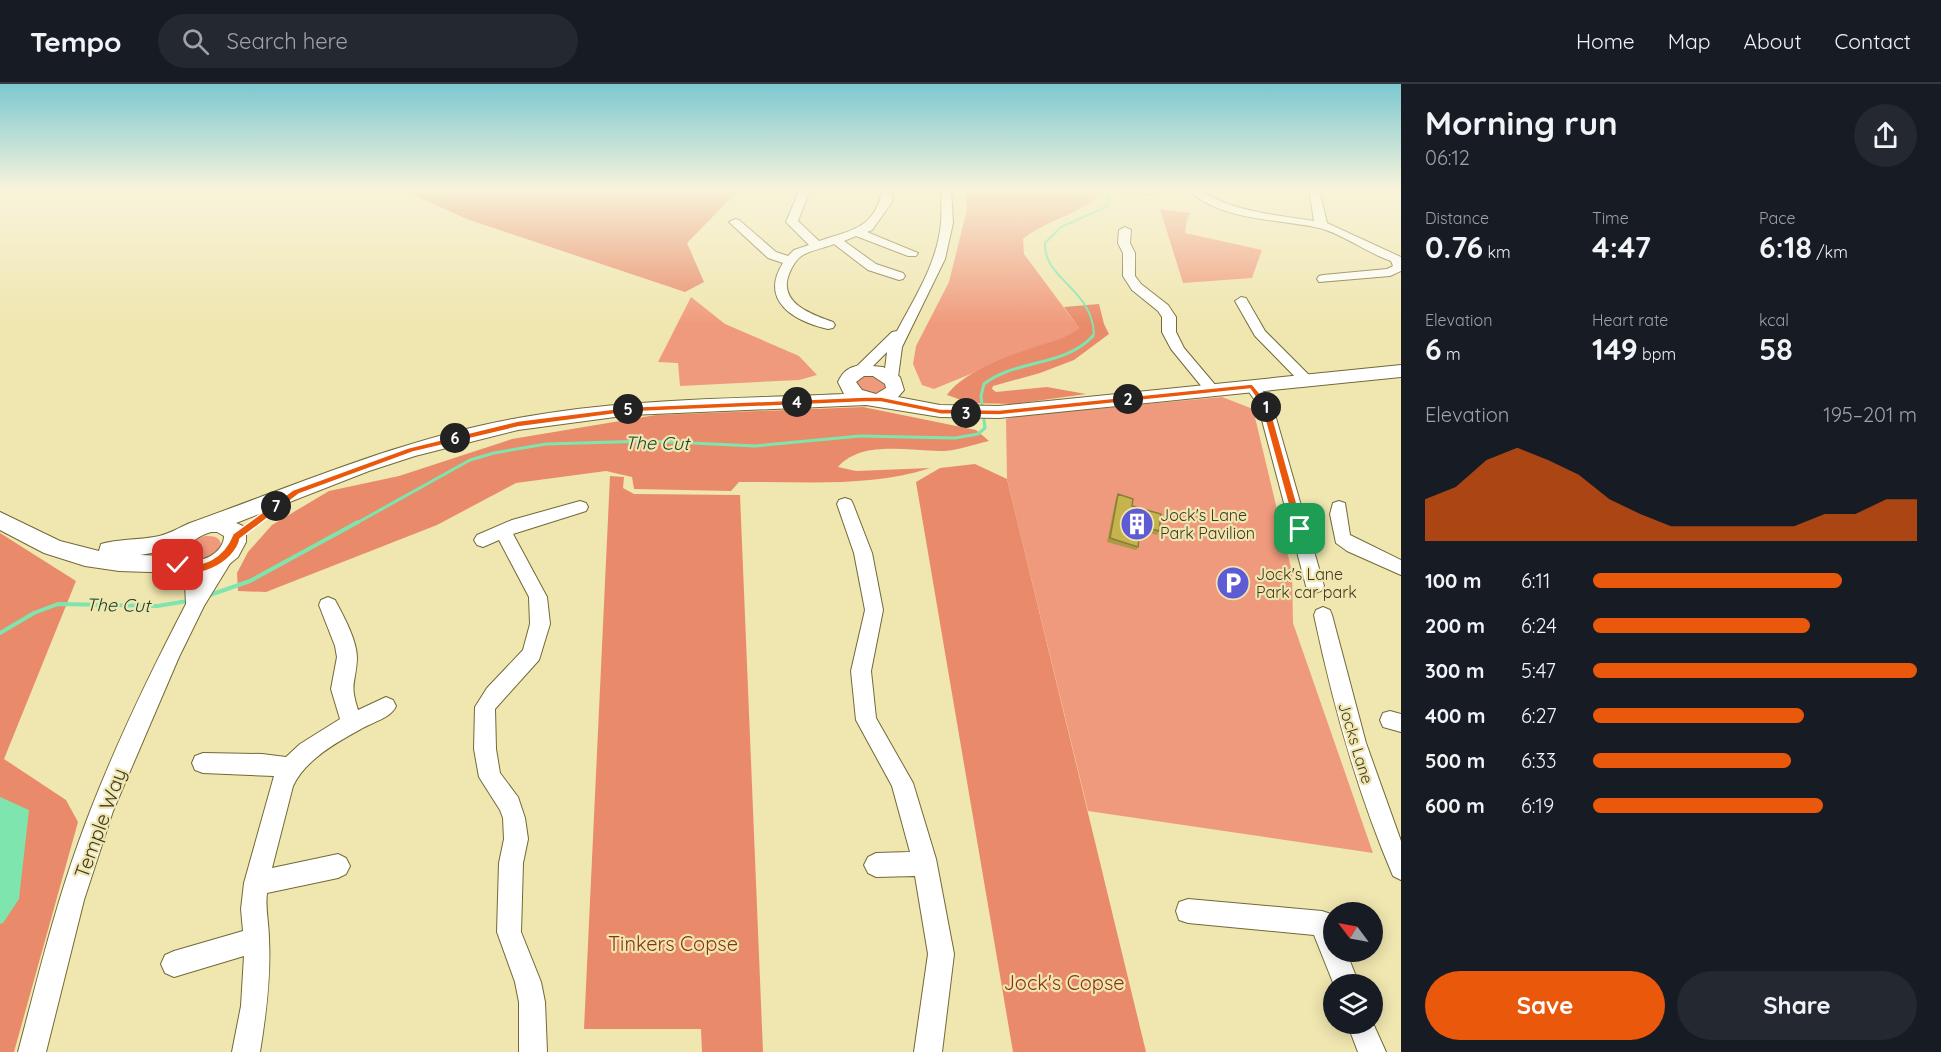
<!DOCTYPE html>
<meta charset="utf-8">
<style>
:root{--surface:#171b24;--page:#242831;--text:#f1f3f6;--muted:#9ea1a6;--line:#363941;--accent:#ea580c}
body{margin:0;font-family:Quicksand,sans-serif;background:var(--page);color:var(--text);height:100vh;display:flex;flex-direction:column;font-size:22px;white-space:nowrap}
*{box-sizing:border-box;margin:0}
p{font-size:20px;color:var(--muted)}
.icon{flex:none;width:33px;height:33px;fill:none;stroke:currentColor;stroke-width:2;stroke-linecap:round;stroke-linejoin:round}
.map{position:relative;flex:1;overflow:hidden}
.details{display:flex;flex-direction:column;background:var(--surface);width:540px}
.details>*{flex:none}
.needle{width:39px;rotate:302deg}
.fabs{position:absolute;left:1323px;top:818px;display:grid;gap:12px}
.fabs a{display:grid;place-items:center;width:60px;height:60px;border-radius:50%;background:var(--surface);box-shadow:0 3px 15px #0003;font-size:30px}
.pin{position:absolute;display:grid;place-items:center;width:51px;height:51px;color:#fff;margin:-26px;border-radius:12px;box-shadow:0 3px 9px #0006}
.km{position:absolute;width:30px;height:30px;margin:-15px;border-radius:50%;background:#222;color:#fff;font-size:16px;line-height:30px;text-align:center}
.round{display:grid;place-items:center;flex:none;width:63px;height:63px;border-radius:32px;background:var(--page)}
.headline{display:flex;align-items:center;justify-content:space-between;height:102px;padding:0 24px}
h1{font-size:33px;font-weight:700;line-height:45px}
.figures{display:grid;grid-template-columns:repeat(3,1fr);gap:9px;height:102px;padding:6px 24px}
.figures div{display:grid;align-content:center}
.figures b{font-size:30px;font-weight:700}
.figures small{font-size:16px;font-weight:400}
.figures p{font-size:16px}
.chart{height:168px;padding:12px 24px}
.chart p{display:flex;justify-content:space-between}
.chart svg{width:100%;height:108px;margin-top:6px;fill:var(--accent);opacity:.7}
.primary-button{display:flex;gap:12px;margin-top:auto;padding:12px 24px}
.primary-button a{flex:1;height:69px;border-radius:36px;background:var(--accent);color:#fff;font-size:24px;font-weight:700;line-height:69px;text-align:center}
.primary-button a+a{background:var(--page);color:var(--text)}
ul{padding:0 24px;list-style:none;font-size:20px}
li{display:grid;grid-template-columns:96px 72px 1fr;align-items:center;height:45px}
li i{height:15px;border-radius:8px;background:var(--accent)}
header{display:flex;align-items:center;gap:36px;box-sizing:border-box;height:84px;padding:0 30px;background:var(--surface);border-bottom:2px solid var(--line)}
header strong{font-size:28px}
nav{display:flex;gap:33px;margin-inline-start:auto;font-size:21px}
.search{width:420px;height:54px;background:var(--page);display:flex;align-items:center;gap:15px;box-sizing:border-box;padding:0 21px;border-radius:33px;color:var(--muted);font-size:22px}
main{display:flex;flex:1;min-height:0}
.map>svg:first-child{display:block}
.green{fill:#f09a7d}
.forest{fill:#e98b6b}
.water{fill:#7ee5af}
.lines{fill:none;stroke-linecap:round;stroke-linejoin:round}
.stream-far2{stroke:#7ee5af;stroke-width:2}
.stream-far1{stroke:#7ee5af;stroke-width:3}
.stream{stroke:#7ee5af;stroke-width:4}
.minor-casing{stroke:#726936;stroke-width:2}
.major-casing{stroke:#726936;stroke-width:2}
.minor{fill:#fff;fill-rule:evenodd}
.major{fill:#fff;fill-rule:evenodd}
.wall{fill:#a99a43}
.building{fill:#c5b34e;stroke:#8a7d37;stroke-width:1.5}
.route{fill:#ea580c;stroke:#fff;stroke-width:1.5}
.labels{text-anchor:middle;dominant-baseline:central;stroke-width:4.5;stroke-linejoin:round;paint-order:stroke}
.poi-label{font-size:16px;fill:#3d3923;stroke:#f0e6b0;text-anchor:start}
.street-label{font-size:16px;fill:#3d3923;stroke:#f0e6b0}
.water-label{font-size:18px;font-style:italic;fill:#15412c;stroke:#f0e6b0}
.near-street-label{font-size:20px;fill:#3d3923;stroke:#f0e6b0}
.near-park-label{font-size:20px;fill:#873314;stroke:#f0e6b0}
</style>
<header>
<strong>Tempo</strong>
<div class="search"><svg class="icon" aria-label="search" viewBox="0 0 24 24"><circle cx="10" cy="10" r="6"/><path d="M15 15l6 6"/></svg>Search here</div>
<nav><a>Home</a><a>Map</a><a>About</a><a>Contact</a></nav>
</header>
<main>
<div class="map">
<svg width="1401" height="968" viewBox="0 0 1401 968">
<rect width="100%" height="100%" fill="#f0e6b0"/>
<path class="green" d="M965,105h187l2,8 -54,-7c-3,18 -59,32 -77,49l1,15 55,74 -11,9 -29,9 -105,43 -12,-4 -9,-21 3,-18 33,-64 18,-73z
M1160,125l31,4 -4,6 -2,14 77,17 -10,28 -69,5z
M691,213l34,27 74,32 18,19 -18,5 -119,6 -2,-23 -20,-1z
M870,290l18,9 -4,12h-22l-8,-14 6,-5z
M1222,313l31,12 39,163 1,51 80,230 -285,-42 -81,-332 -1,-60 12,-3z
M205,452c8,0 14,0 16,8 -4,17 -22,17 -36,15l-2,-8 9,-10z"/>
<path class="forest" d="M400,105h-1h341l-53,54 17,39 -19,10 -218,-73z
M1099,220l5,20 5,10 -35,26 -34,13 -47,13 -1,3 4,3 51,-5 39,7 -72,10 -44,-1 -23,-8c17,-24 66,-41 94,-50 15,-5 26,-7 38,-17l-15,-21z
M863,323l113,23 13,11c-14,3 -30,9 -45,10 -34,1 -81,-12 -106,16l18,4 74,-3c-60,20 -129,13 -191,14l-8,9 -97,-2 -2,-12 -26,-6 -90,12 -79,42 -171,67 -28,-1 -1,-18 11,-21 24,-27 57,-34 70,-15 113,-37 144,-24z
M975,380l32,15 139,573h-133l-97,-570 24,-14z
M610,392l14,1 -1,11 11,6 106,1 23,557h-61l-1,-23h-117z
M0,449l76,48 -72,178 62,41 12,22 -64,230h-14z"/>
<path class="water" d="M0,713l29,13 -10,89 -16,24 -3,1z"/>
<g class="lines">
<path class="stream-far2" d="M1091,253l3,-3c-2,-46 -51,-55 -49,-91l16,-16 45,-20 3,-6v-12"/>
<path class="stream-far1" d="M355,440l115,-64 24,-7 52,-9 103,-3 106,5 105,-10 95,2 23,-4 7,-6 -4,-32 3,-12c32,-25 80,-17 109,-48"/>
<path class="stream" d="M207,512l43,-15 108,-59
M0,549l34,-20 24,-9 99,2 31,-5"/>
<g class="minor-casing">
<path id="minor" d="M800,105h10l-12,32 21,20c35,-12 55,-12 64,-52h10l-1,13 -20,28 -5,2 51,21 -2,3h-8l-52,-20 -12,5 32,23 27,9 2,3 -2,3 -4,1 -31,-10 -34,-26c-10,4 -22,6 -31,11 -7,4 -11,12 -14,19 -11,29 22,40 44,48l2,3 -2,3 -5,1c-34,-8 -69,-28 -45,-66l-15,-5 -39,-36 6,-3 4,1 37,32 12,4 6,-6 15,-5 -23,-23z
M941,105h10l2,34 -8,36 -43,88 -4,30 -7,4 -7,-4 3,-25 -21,21h-10l-2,-3 2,-3 36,-35 5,-1c18,-34 41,-69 44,-109 1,-11 0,-22 0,-33z
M1193,105h10v2c25,20 80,25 111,30l-5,-32h10l8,34 74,34v14l-11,5 -71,6 -2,-3 2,-3 4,-1 64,-6 6,-3 -2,-5c-24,-8 -50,-28 -72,-33 -40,-9 -93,-7 -126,-34z
M1125,143l6,3 -1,13 5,10v23l6,8 27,21 8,12v15l8,16 33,39 2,3 -2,3h-10l-36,-44 -9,-17v-15l-4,-6 -26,-21 -9,-14v-23l-5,-10 1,-13z
M1241,213l5,1 19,33 47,47 2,3 -2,3h-10l-47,-48 -20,-35z
M1252,297l5,2 15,21 52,182 -3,5 -6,2 -6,-2 -3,-5 -48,-181 -13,-19z
M845,414l6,2 2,4 19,49 11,57 -12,61 5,47 37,65 23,76 18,95 -12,98h-28l14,-98 -13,-78 -39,1 -8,-4 -4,-8 4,-8 8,-4 34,-1 -18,-66 -36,-66 -5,-49 14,-61 -11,-57 -17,-49 2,-4z
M580,417l6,2 2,4 -2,4 -73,23 34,63 3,27 -11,36 -44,49 1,40 4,24 18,24 7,21 3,21 -5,24 -2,69 20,50 4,20 2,50h-28v-50l-4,-20 -18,-50 2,-69 5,-24 -1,-21 -3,-8 -21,-33 -5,-28 1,-42 12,-19 36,-38 7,-26 -1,-27 -30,-57 -16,7 -6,-2 -3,-5 3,-5 35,-15z
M1339,417l6,2 5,32 51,25v15l-54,-24 -11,-8 -6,-29 3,-11z
M225,466l6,2 3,5 -30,49 -25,51 -66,154 -29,89 -38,152h-28c19,-71 36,-142 61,-211 29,-81 67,-160 107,-237l-1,-20 -9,-16 3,-5 6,-2 6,2 10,16 18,-27z
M328,513l7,3c8,15 22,40 22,58 -1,26 -8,24 1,52l28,-13 7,3 3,6c-5,12 -23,16 -35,23 -24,13 -56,31 -68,57l-21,82 66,-14 8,4 4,8 -4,8 -8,4 -71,15c-2,16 2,30 2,46 2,38 -3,76 -9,113h-28l9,-46 3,-50 -70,21 -9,-4 -4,-9 4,-9 9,-4 69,-20 -2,-22 3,-26 30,-107 -71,-3 -8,-3 -3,-7 3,-7 8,-3 59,1 24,3 14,-13 40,-25 -9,-30 6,-32 -2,-11 -16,-41 2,-5z
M1323,523l7,3 2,5 34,128 35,98v39l-8,-4c-36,-84 -60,-171 -79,-261l2,-5z
M1390,627l11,3v18l-18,-5 -3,-7 3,-7z
M1188,815l134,12 9,3 3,7v30h12l13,33 -25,1 -20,-50 -126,-12 -9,-3 -3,-9 3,-9z
M1372,937l14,31h-28l-11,-29h25z"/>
</g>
<g class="major-casing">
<path id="major" d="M861,281l22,2 17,10 4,13 -6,7 42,8 59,1 402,-41v12l-402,41 -59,-1 -74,-12 -236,10 -112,15 -103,26 -46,15 -133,52 7,3 3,6v10l-8,15 -17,14 -19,6h-10l-13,-4 -60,-2 -34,-5 -41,-13 -44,-23v-18l60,29 39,10 2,-7c17,-5 36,-4 53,-7 14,-2 24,-9 36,-14 109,-39 214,-85 328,-105 108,-20 218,-19 326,-24l-6,-12c5,-11 11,-15 23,-17zM864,292h9l12,8 1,4 -10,6 -14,-4 -6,-8zM211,448h6l7,4c0,17 -25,31 -39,20 2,-14 14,-20 26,-24zM163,467v5l-23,-1z"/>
</g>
<use href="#minor" class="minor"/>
<use href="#major" class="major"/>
</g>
<path class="wall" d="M1118,410l41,37 -2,4 -13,-4 -1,3 -3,-1 -2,14 -2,3 -29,-8 9,-44z"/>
<path class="building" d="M1118,410l15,5 -1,7 29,8 -2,17 -14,-4v3l-5,-1 -2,18 -28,-9z"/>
<linearGradient id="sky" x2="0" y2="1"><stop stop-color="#7dc8d1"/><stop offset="0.44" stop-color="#f8f4db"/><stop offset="1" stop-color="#f8f4db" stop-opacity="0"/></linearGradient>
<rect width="1401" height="240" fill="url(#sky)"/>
<path class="route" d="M1252,300l17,20 35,125 -1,3 -3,1 -5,-4 -34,-124 -11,-16 -251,26 -59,-1 -59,-12h-16l-235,10 -112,15 -105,25 -114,42 -59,45c-4,23 -48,47 -67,26l5,-4c25,9 46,-4 55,-27l60,-44 115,-42 110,-27 112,-14 235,-10h16l59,12 59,1z"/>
<defs>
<g id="building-disc" transform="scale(1.725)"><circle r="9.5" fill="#5e5bd4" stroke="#f0e6b0"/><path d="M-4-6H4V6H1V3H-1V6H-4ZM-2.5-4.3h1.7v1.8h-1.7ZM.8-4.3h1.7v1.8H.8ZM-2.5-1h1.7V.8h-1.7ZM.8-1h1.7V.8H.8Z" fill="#fff"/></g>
<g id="parking-disc" transform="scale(1.725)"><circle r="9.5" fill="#5e5bd4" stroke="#f0e6b0"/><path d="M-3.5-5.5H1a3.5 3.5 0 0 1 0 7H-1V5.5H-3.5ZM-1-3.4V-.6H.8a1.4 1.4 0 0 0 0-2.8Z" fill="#fff"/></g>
</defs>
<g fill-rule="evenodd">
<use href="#building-disc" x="1137" y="440"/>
<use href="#parking-disc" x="1233" y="499"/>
</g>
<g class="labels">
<g class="poi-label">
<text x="1160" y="431">Jock's Lane<tspan x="1160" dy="18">Park Pavilion</tspan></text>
<text x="1256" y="490">Jock's Lane<tspan x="1256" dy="18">Park car park</tspan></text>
</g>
<g class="street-label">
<text transform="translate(1356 659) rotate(73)">Jocks Lane</text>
</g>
<g class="water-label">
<text transform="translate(657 359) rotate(1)">The Cut</text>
<text transform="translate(118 521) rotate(1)">The Cut</text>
</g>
<g class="near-street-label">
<text transform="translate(100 739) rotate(-70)">Temple Way</text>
</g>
<g class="near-park-label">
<text x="673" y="859">Tinkers Copse</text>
<text x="1064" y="898">Jock's Copse</text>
</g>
</g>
</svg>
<div class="fabs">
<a><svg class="needle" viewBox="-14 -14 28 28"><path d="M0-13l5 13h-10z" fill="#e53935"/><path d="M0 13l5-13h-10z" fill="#9ea1a6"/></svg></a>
<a><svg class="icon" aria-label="layers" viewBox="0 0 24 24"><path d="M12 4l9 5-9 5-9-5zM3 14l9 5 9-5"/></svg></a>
</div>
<div class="pin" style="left:1300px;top:445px;background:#1e9e55"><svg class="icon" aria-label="arrive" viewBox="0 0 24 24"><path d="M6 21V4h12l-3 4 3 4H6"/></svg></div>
<div class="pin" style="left:178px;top:481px;background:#d93025"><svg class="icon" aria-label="check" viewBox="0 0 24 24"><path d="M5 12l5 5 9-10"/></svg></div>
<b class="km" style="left:1266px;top:323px">1</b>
<b class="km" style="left:1128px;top:315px">2</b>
<b class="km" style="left:966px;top:329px">3</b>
<b class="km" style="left:797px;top:318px">4</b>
<b class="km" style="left:628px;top:325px">5</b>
<b class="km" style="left:455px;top:354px">6</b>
<b class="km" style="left:276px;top:422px">7</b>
</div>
<section class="details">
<div class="headline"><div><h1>Morning run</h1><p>06:12</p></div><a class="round"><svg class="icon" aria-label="share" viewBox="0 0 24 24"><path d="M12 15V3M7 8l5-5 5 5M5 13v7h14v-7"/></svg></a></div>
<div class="figures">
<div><p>Distance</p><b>0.76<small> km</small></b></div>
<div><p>Time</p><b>4:47</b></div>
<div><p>Pace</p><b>6:18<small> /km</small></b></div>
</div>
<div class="figures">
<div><p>Elevation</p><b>6<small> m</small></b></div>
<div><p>Heart rate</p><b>149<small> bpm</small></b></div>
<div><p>kcal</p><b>58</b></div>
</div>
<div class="chart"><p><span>Elevation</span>195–201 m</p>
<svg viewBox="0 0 160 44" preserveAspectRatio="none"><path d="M0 44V27L10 22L20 11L30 6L40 11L50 17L60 27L70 33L80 38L90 38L100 38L110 38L120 38L130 33L140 33L150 27L160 27V44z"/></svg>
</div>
<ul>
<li><b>100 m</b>6:11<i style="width:77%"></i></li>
<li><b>200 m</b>6:24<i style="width:67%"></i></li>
<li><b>300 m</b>5:47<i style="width:100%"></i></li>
<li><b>400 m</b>6:27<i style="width:65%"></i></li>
<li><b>500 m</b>6:33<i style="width:61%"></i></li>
<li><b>600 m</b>6:19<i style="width:71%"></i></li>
</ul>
<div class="primary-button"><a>Save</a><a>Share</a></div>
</section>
</main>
